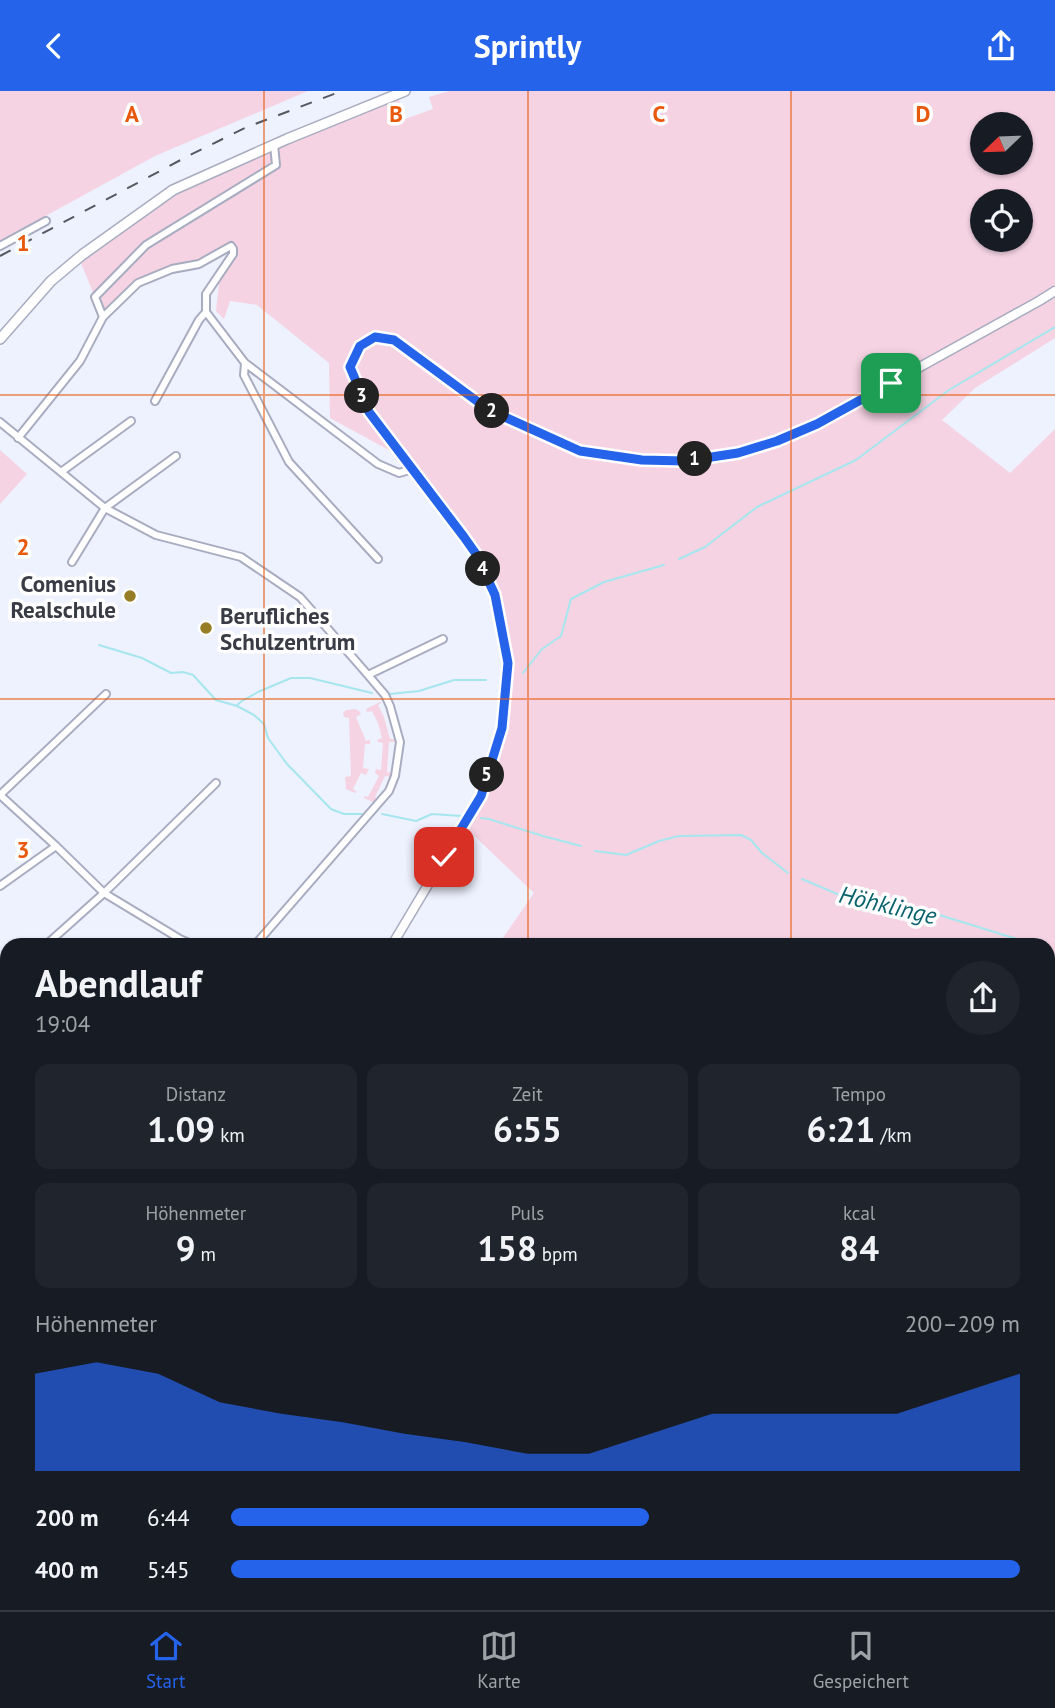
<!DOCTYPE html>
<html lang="de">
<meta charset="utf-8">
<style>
:root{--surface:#171b24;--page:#20242c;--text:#f1f3f6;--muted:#9ea1a6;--line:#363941;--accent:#2563eb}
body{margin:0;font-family:"PT Sans",sans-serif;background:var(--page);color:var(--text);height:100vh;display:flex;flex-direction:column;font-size:26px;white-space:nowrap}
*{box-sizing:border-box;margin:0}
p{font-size:23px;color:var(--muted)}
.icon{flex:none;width:38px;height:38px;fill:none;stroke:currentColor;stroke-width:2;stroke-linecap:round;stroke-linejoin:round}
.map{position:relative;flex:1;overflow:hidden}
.sheet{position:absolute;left:0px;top:847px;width:1055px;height:672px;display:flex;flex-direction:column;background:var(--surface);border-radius:21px 21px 0 0;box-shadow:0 2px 5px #0004}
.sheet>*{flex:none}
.needle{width:46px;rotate:247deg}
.fabs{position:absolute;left:970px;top:21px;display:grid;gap:14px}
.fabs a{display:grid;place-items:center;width:63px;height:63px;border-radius:50%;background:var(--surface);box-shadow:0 2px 5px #0004;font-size:35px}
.pin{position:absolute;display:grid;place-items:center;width:60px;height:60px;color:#fff;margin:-30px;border-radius:14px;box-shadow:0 4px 10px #0006}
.km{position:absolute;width:35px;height:35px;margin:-18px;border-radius:50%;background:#222;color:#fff;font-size:19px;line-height:35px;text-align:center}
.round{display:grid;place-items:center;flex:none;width:74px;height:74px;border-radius:37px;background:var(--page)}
.overview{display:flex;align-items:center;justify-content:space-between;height:119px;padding:0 35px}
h1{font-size:38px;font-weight:800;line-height:52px}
.metrics{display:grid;grid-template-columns:repeat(3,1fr);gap:10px;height:119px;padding:7px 35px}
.metrics div{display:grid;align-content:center;border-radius:14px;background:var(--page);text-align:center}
.metrics b{font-size:35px;font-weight:800}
.metrics small{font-size:19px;font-weight:400}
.metrics p{font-size:19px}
.chart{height:196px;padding:14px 35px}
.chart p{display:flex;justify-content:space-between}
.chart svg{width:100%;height:126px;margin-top:7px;fill:var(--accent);opacity:.7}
ul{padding:0 35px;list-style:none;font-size:23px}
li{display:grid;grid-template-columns:112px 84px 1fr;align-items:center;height:52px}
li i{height:18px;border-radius:9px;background:var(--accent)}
header{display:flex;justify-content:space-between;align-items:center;height:91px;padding:0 35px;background:var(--accent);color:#fff;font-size:32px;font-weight:800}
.menu{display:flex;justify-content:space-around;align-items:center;height:98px;border-top:2px solid var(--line);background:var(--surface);font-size:19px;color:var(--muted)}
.menu a{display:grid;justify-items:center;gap:4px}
.menu .current{color:var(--accent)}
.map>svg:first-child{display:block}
.green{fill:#f5d3e3;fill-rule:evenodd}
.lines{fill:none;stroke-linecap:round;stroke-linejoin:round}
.stream{stroke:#a6e6ef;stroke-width:2}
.minor-casing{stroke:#a8acc1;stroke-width:10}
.tertiary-casing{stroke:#a8acc1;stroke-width:11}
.secondary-casing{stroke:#a8acc1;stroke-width:12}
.minor{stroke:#fff;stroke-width:6}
.tertiary{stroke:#fff;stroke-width:8}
.secondary{stroke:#fff;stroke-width:9}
.rail{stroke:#565861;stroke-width:2;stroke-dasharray:12 12;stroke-linecap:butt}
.route-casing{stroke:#fff;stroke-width:14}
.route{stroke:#2563eb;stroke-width:9}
.grid{fill:none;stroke:#e8590c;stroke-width:2;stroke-opacity:0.55}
.poi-dot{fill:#977d25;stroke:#fff;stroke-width:2.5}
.labels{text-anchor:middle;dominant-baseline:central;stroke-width:7;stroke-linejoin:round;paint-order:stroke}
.poi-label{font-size:23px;font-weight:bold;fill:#3a3c45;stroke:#fff;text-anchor:end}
.water-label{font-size:24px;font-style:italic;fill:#09636d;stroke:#fff}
.grid-label{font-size:23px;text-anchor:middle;font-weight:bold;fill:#e8590c;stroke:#fff;stroke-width:7;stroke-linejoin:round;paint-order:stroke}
</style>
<header><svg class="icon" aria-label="back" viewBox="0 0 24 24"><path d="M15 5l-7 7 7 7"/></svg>Sprintly<svg class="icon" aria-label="share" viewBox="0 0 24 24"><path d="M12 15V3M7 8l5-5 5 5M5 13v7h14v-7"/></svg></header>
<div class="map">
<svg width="1055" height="1519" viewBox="0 0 1055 1519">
<rect width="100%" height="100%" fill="#eef1fe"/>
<path class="green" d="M0,0h308l-153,65 -155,85z
M449,0h606v247l-80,50 -33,32 68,53 45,-44v626l-7,-3v-107h-550l36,-52 -71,-68 18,-29 21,-68 6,-65 -13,-68 -19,-41 -69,-94 -77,-42 -1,-55 -72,-58 -27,-4 -6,18 -8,-8 4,-37 13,-19 -2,-9 -30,19 -28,4 -35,14 -35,34 -24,-59 94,-68 224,-96 8,25 28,-10 -4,-12zM982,33h38v39h-38zM982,110h38v39h-38z
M0,359l27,24 -27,30z
M380,611h2l-4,3 6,12 6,22h5v3h-6l-2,30 5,1 -1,4 -6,-1 -10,21 3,3 -3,3 -11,-5v-2l4,1 11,-21 -4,-3 1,-4 5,1 2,-27 -5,-1 -1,-2 5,-2 -4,-15 -6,-12 -5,1 -1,-3z
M355,618l4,2 2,3 -5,3 10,24 4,-1v4h-5l-2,24 6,1 -3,6 -5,-2 -8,16 4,3 -2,1 -9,-4 -1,-12 6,-1 -2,-58 -5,-1 -1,-4 3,-3z
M1048,973l7,3v543h-1037l-1,-7h1031z
M7,1064v80l-7,-7v-69z
M0,1152l7,4v222l-7,-39z"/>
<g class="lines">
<path class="stream" d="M679,468l26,-12 52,-40 99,-47 93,-70 106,-63
M99,554l43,13 29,15 12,-1 10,3 23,25 21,6 17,9 10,9 4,14 19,26 44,45 13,5h18
M523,582l19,-24 19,-13 10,-37 33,-17 60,-17
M390,603l29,-3 35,-11h32
M237,614l5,-4 16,-9 33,-14h19l62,15
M382,723l34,7 16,-7 29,2
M481,727l8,1 54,17 38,10
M595,760l31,4 33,-14 20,-5 62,-1 10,5 11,13 26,20
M802,788l54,23 29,-2 38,10 94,29
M1048,864l7,3"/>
<g class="minor-casing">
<path id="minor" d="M274,54l2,20 -130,80 -51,52 8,20 35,-34 34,-14 27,-5 32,-18 2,3v5l-27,40v18l39,51 133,101 21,9 14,-4
M0,155l46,-25
M245,272l-1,12 45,87 89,97
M155,310l44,-81 7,-8
M0,331l105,86 51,27 85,22 59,40 68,78 17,20 5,11 10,36 -5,34 -6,15 -134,154
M18,347l62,-77 23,-44
M61,381l70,-51
M72,471l33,-54 71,-52
M368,584l75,-36
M0,704l56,51 48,47 76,46 14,6
M0,704l106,-101
M0,795l56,-40
M46,854l58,-52 112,-110
M0,891l7,-5
M0,1011l7,-5
M0,1046l2,5 -2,6"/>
</g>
<g class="tertiary-casing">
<path id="tertiary" d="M392,854l89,-149 21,-68 6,-65 -13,-68 -19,-41 -30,-43 -77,-99 -19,-45 10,-21 15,-9 19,3 95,70 80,37 11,4 63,9 42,1 53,-8 39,-12 40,-17 222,-123 16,-10
M0,1405l7,-1"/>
</g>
<g class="secondary-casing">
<path id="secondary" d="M0,248l51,-58 31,-26 91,-65 114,-51 118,-48
M0,1465l7,54"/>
</g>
<use href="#minor" class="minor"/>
<use href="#tertiary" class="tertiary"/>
<use href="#secondary" class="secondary"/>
<path class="rail" d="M0,165l190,-101 57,-28 95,-36"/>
</g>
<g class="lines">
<g class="route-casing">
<path id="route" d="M444,766l37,-61 21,-68 6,-65 -13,-68 -19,-41 -12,-17 -95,-125 -19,-45 10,-21 15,-9 19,3 95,70 91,41 62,9 43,1 53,-8 39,-12 40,-17 74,-41"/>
</g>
<use href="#route" class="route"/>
</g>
<path class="grid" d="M264,0v854M528,0v854M791,0v854M0,304h1055M0,608h1055M0,911h7M1048,911h7M0,1215h7M1048,1215h7M264,1512v7M528,1512v7M791,1512v7"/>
<g class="poi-dot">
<circle cx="130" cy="505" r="7"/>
<circle cx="206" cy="537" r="7"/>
</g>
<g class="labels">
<g class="poi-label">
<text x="116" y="492">Comenius<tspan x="116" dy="26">Realschule</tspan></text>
<text x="220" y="524" text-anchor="start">Berufliches<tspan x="220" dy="26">Schulzentrum</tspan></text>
</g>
<g class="water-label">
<text transform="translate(888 814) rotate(13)">Höhklinge</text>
</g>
</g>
<g class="grid-label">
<text x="132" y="31">A</text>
<text x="396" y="31">B</text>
<text x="659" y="31">C</text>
<text x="923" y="31">D</text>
<text x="23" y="160">1</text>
<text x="23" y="464">2</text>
<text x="23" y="767">3</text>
</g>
</svg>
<div class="fabs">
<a><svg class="needle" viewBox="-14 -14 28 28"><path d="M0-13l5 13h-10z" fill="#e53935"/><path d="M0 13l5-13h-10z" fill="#9ea1a6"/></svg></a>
<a><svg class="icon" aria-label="locate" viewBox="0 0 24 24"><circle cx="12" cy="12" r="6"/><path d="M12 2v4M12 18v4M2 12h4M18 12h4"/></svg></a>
</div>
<div class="pin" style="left:891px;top:292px;background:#1e9e55"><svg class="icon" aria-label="arrive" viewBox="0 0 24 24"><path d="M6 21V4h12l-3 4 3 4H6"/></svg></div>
<div class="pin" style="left:444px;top:766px;background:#d93025"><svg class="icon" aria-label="check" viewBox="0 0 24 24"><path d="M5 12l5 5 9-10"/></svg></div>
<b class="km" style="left:695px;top:368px">1</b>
<b class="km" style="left:492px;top:320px">2</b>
<b class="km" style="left:362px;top:305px">3</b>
<b class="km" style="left:483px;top:478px">4</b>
<b class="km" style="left:487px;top:684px">5</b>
<section class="sheet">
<div class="overview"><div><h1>Abendlauf</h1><p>19:04</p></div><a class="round"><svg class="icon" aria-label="share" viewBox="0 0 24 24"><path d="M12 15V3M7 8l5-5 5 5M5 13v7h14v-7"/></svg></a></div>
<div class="metrics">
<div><p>Distanz</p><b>1.09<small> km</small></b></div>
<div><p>Zeit</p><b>6:55</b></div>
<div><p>Tempo</p><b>6:21<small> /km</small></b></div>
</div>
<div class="metrics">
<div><p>Höhenmeter</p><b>9<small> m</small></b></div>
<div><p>Puls</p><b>158<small> bpm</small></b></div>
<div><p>kcal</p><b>84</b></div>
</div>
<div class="chart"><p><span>Höhenmeter</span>200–209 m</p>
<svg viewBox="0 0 160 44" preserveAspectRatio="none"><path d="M0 44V10L10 6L20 10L30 20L40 24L50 27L60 31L70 34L80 38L90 38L100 31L110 24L120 24L130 24L140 24L150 17L160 10V44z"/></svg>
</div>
<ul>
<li><b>200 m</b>6:44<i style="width:53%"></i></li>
<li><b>400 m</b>5:45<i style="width:100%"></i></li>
</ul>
</section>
</div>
<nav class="menu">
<a class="current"><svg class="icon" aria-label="home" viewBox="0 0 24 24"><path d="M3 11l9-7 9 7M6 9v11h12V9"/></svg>Start</a>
<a><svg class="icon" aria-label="map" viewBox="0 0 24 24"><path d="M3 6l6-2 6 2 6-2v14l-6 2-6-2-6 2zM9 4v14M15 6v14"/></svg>Karte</a>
<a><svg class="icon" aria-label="saved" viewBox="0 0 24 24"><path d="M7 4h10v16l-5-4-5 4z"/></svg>Gespeichert</a>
</nav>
